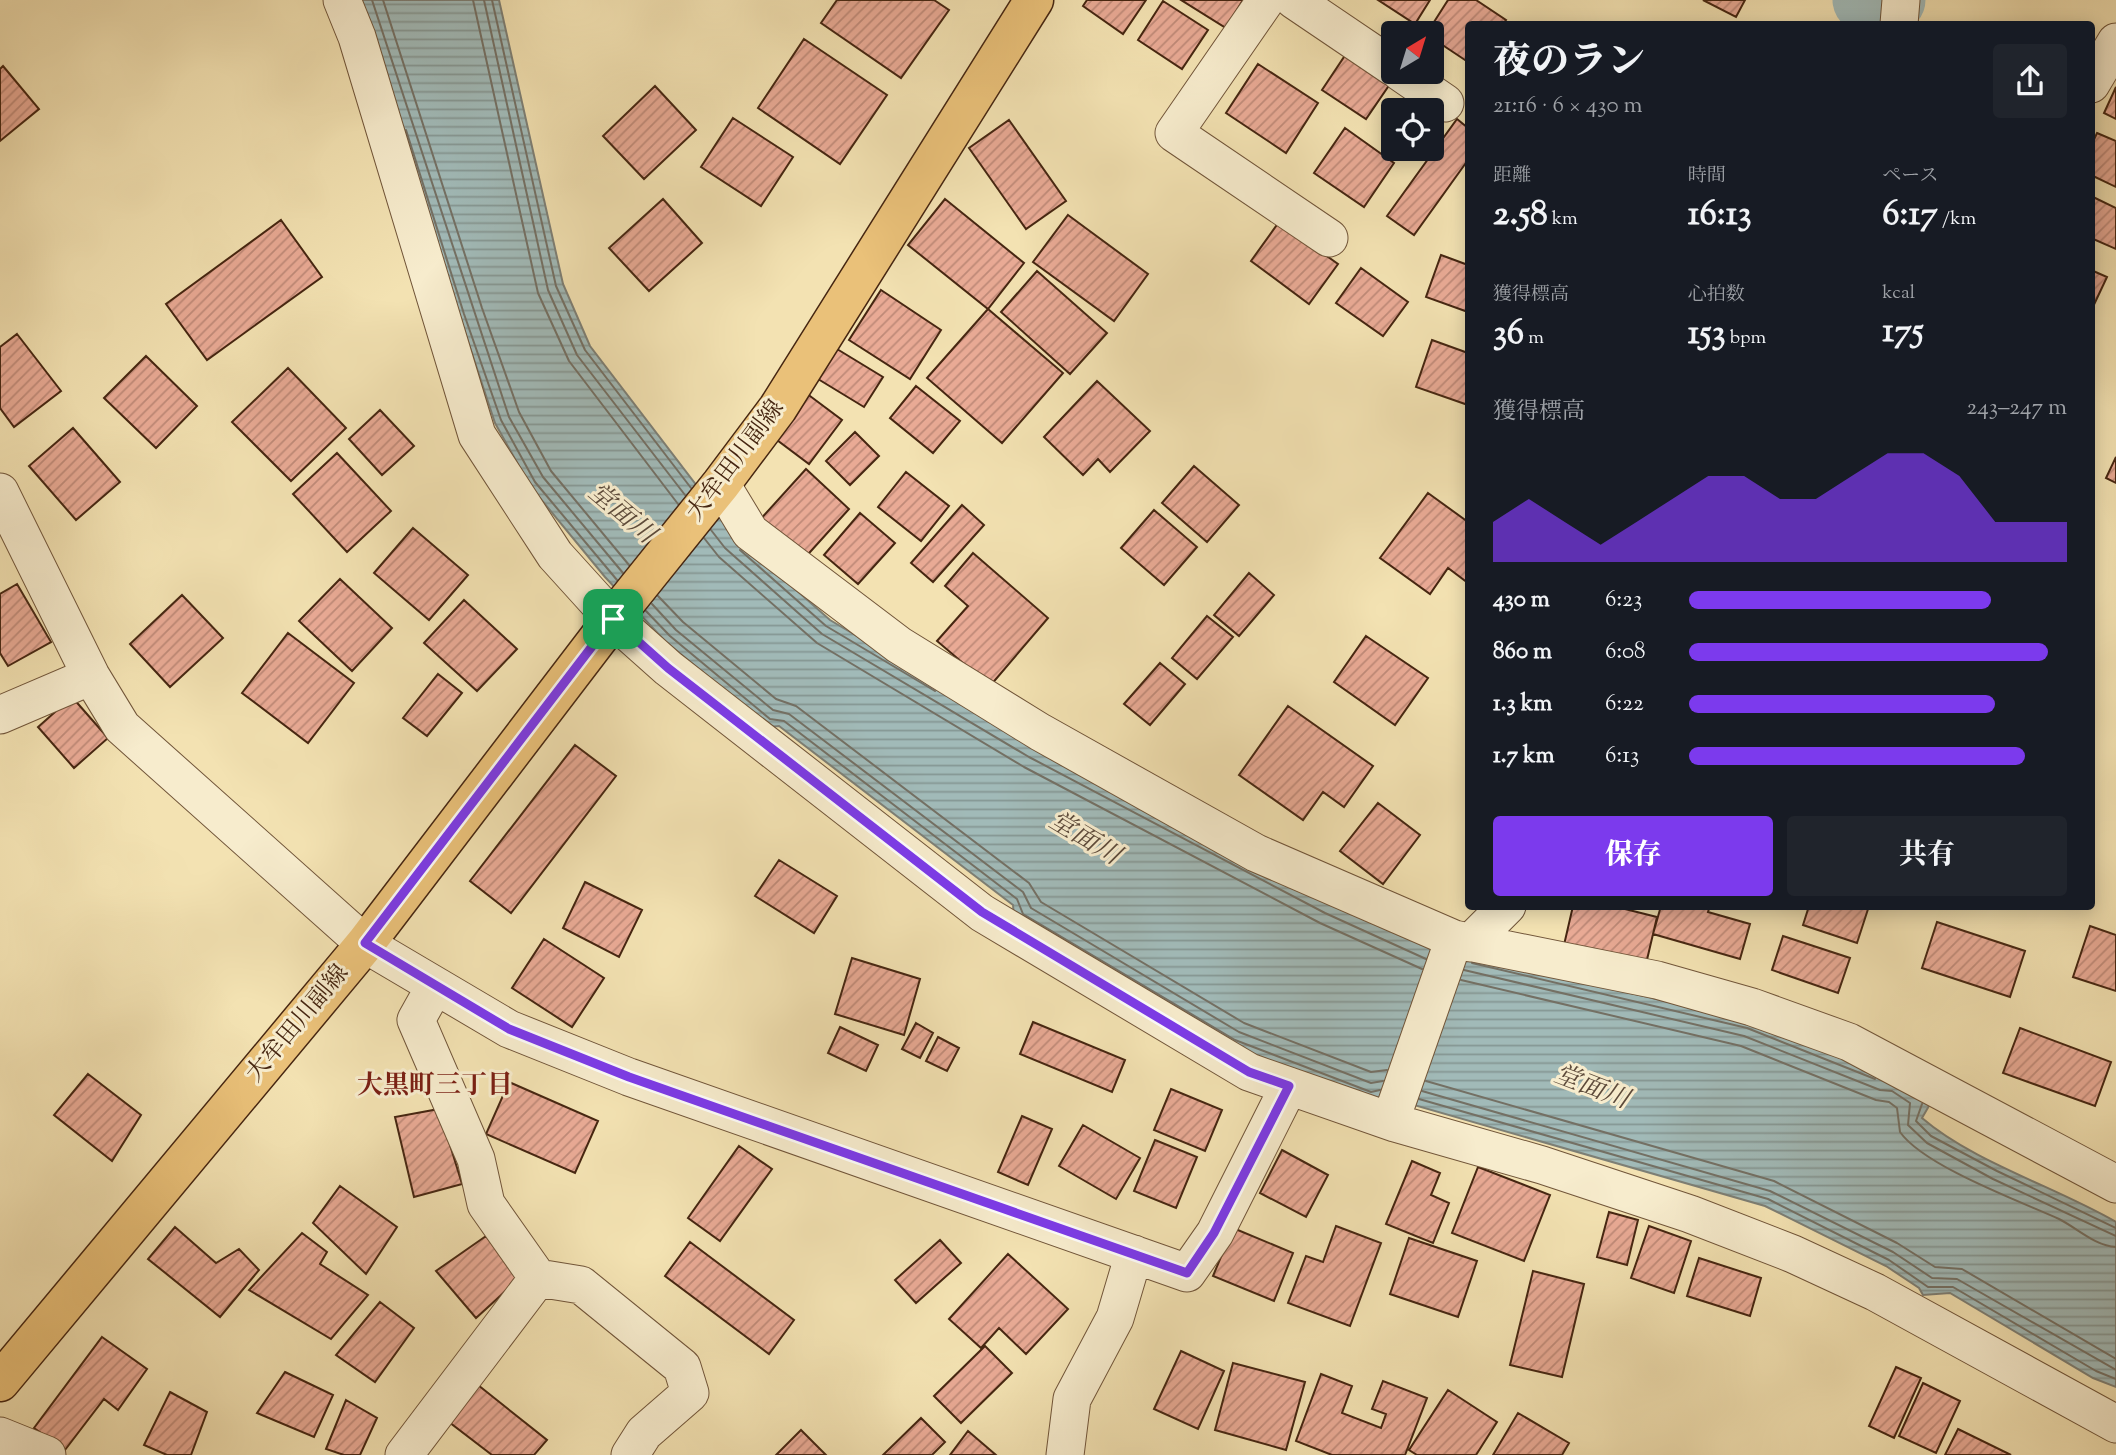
<!DOCTYPE html>
<html lang="ja">
<meta charset="utf-8">
<style>
:root{--surface:#171b24;--page:#20242c;--text:#f1f3f6;--muted:#9ea1a6;--accent:#7c3aed}
body{margin:0;font-family:"Sorts Mill Goudy","Noto Serif JP",serif;background:var(--page);color:var(--text);height:100vh;display:flex;flex-direction:column;font-size:26px;white-space:nowrap}
*{box-sizing:border-box;margin:0}
p{font-size:23px;color:var(--muted)}
.icon{flex:none;width:38px;height:38px;fill:none;stroke:currentColor;stroke-width:2;stroke-linecap:round;stroke-linejoin:round}
.map{position:relative;flex:1;overflow:hidden}
.details{position:absolute;left:1465px;top:21px;width:630px;height:889px;display:flex;flex-direction:column;background:var(--surface);border-radius:7px;box-shadow:0 4px 18px #0003}
.details>*{flex:none}
.needle{width:46px;rotate:38deg}
.buttons{position:absolute;left:1381px;top:21px;display:grid;gap:14px}
.buttons a{display:grid;place-items:center;width:63px;height:63px;border-radius:7px;background:var(--surface);box-shadow:0 4px 18px #0003;font-size:35px}
.pin{position:absolute;display:grid;place-items:center;width:60px;height:60px;color:#fff;margin:-30px;border-radius:14px;box-shadow:0 4px 10px #0006}
.round{display:grid;place-items:center;flex:none;width:74px;height:74px;border-radius:7px;background:var(--page)}
.headline{display:flex;align-items:center;justify-content:space-between;height:119px;padding:0 28px}
h1{font-size:38px;font-weight:800;line-height:52px}
.stats{display:grid;grid-template-columns:repeat(3,1fr);gap:10px;height:119px;padding:7px 28px}
.stats div{display:grid;align-content:center}
.stats b{font-size:35px;font-weight:800}
.stats small{font-size:19px;font-weight:400}
.stats p{font-size:19px}
.chart{height:196px;padding:14px 28px}
.chart p{display:flex;justify-content:space-between}
.chart svg{width:100%;height:126px;margin-top:7px;fill:var(--accent);opacity:.7}
.action{display:flex;gap:14px;margin-top:auto;padding:14px 28px}
.action a{flex:1;height:80px;border-radius:7px;background:var(--accent);color:#fff;font-size:28px;font-weight:800;line-height:80px;text-align:center}
.action a+a{background:var(--page);color:var(--text)}
ul{padding:0 28px;list-style:none;font-size:23px}
li{display:grid;grid-template-columns:112px 84px 1fr;align-items:center;height:52px}
li i{height:18px;border-radius:9px;background:var(--accent)}
.map>svg:first-child{display:block}
.water{fill:url(#water-rules);stroke:#7d7f75;stroke-width:2}
.lines{fill:none;stroke-linecap:round;stroke-linejoin:round}
.shore{stroke:#747064;stroke-width:2}
.river{stroke:#a1bab8;stroke-width:65}
.building{fill:url(#building-hatch);stroke:#462611;stroke-width:2}
.minor-casing{stroke:#715539;stroke-width:39}
.primary-casing{stroke:#462611;stroke-width:41}
.minor{stroke:#f7eccd;stroke-width:37}
.primary{stroke:#eac179;stroke-width:38}
.route-casing{stroke:#fff;stroke-width:14}
.route{stroke:#7c3aed;stroke-width:9}
.labels{text-anchor:middle;dominant-baseline:central;stroke-width:6;stroke-linejoin:round;paint-order:stroke}
.street-label{font-size:24px;fill:#462611;stroke:#f7eccd}
.water-label{font-size:26px;font-style:italic;fill:#5d4b3b;stroke:#f7eccd}
.neighbourhood-label{font-size:26px;font-weight:bold;fill:#7a1f14;stroke:#f7eccd}
</style>
<div class="map">
<svg width="2116" height="1455" viewBox="0 0 2116 1455">
<defs>
<pattern id="water-rules" width="6" height="5" patternUnits="userSpaceOnUse" patternTransform="scale(1.75)"><rect width="6" height="5" fill="#a1bab8"/><path d="M0 2.5h6" fill="none" stroke="#859794"/></pattern>
<pattern id="building-hatch" width="6" height="6" patternUnits="userSpaceOnUse" patternTransform="scale(1.75)"><rect width="6" height="6" fill="#e9aa95"/><path d="M-1 1l2-2M0 6l6-6M5 7l2-2" fill="none" stroke="#bf8a78"/></pattern>
</defs>
<rect width="100%" height="100%" fill="#f3e2b2"/>
<filter id="stains"><feTurbulence type="fractalNoise" baseFrequency=".00286" numOctaves="4"/><feColorMatrix values="0 0 0 0 .2 0 0 0 0 .09 0 0 0 0 .02 0 0 0 .5 -.17"/></filter>
<radialGradient id="worn" r=".72"><stop offset=".6" stop-color="#630" stop-opacity="0"/><stop offset="1" stop-color="#630" stop-opacity=".3"/></radialGradient>
<path class="water" d="M355,0h144l64,284 27,62 146,191 94,83 207,123 403,205 309,73 137,55 47,23 -11,19c51,44 134,69 194,104v165l-23,-9 -143,-85 -27,2 -4,-7 -33,-22 -121,-60 -382,-110 -10,5 -141,-54 -218,-130 -1,-12 -234,-179 -10,1 -104,-86 -60,-64 -75,-91 -35,-63z"/>
<g class="lines">
<path class="shore" d="M372,0l137,417 34,60 80,96
M383,0l99,308 37,104 32,59 78,94
M473,0l65,293 31,68 109,143
M484,0l64,290 29,65 108,140
M492,0l64,286 29,64 106,138
M406,130l58,184 37,106 34,62 82,98
M711,530l14,18 97,86 207,123 296,156 101,46
M704,538l15,19 98,86 207,124 296,156 102,46
M740,550l86,76 109,65
M658,596l25,26 93,77 20,7 233,177 12,19 203,121 127,49 16,-2
M652,604l24,26 97,80 16,4 234,178 8,16 208,124 132,51 12,-2
M646,611l24,25 100,83 14,2 233,178 6,15 212,126 136,52 9,-2
M1472,963l275,65 128,51
M1464,970l280,66 136,54 12,1 18,12 -2,22 19,18 66,36 123,57
M1461,980l280,66 135,54 13,2 8,6 3,24c24,34 119,69 159,87 18,9 36,27 57,28
M1426,1081l348,100 123,62 38,24 27,2 154,90
M1422,1091l348,100 123,61 39,26 25,1 159,91
M1419,1099l349,100 121,61 39,27h25l143,84 20,8
M1922,1104l-6,17 15,15 66,35 119,57"/>
<path class="river" d="M1865,0l11,8 17,-8"/>
</g>
<path class="building" d="M837,0h97l15,10 -48,68 -80,-55z
M1087,0h59l-23,34 -40,-28z
M1181,0h62l-17,28z
M1378,0h52l-15,24z
M1448,0h28l30,20 -3,4h-35v38l-36,-24v-5h-5z
M1703,0h42l-9,17z
M1163,1l45,29 -26,39 -44,-29z
M804,39l83,56 -47,69 -82,-56z
M1348,51l44,30 -26,38 -44,-29z
M1258,64l60,39 -32,50 -60,-40z
M3,66l36,43 -39,32v-72z
M655,86l41,44 -52,49 -41,-43z
M2116,87v32l-12,-6z
M733,118l60,39 -32,49 -60,-39z
M1457,119l11,9v32l-54,75 -27,-19z
M1009,120l57,81 -40,28 -57,-81z
M1345,128l49,35 -30,44 -50,-34z
M2097,133l19,8v46l-25,-12v-29z
M2091,196l25,12v41l-25,-11z
M663,199l39,44 -53,48 -40,-43z
M945,199l79,64 -36,46 -80,-64z
M1068,215l80,59 -34,47 -81,-59z
M281,220l41,57 -115,83 -41,-56z
M1279,222l59,42 -29,40 -58,-43z
M1441,255l27,10v47l-42,-15z
M1361,268l47,34 -25,34 -47,-33z
M2091,270l16,7 -16,34z
M1037,271l70,62 -37,41 -69,-62z
M881,290l60,40 -31,49 -61,-39z
M988,309l75,64 -61,70 -75,-65z
M17,334l44,57 -47,36 -14,-19v-61z
M1432,340l36,13v52l-52,-18z
M837,349l46,28 -19,30 -46,-28z
M146,356l51,50 -41,42 -52,-50z
M288,368l58,60 -55,53 -59,-59z
M1097,381l53,50 -40,41 -12,-13 -15,16 -39,-38z
M916,386l44,35 -27,32 -43,-35z
M806,393l36,27 -33,44 -36,-27z
M380,410l34,36 -32,29 -33,-36z
M73,428l47,54 -44,38 -47,-54z
M855,432l24,24 -29,29 -24,-24z
M337,453l54,58 -44,41 -54,-58z
M2116,457v26l-10,-5z
M1194,466l45,39 -32,37 -45,-39z
M806,469l43,40 -48,53 -43,-40z
M906,472l43,34 -28,35 -43,-34z
M1428,493l40,29v61l-20,-15 -18,26 -50,-36z
M962,505l22,20 -51,57 -22,-19z
M1154,510l43,37 -33,38 -43,-37z
M860,513l35,30 -37,41 -34,-29z
M413,528l55,47 -39,45 -55,-47z
M973,553l75,65 -58,68 -53,-45 31,-35 -23,-20z
M1249,573l25,22 -35,41 -25,-21z
M340,579l52,49 -40,43 -53,-50z
M17,584l34,58 -43,24 -8,-13v-59z
M182,595l41,43 -53,49 -40,-43z
M464,600l53,49 -40,42 -53,-48z
M1207,616l26,21 -36,42 -25,-21z
M288,633l66,50 -46,60 -66,-50z
M1366,636l62,42 -33,47 -61,-43z
M1160,663l25,21 -35,41 -26,-21z
M438,674l24,19 -35,43 -24,-18z
M72,697l36,41 -34,30 -36,-41z
M1288,706l85,60 -29,41 -21,-15 -20,28 -64,-45z
M575,745l41,31 -105,137 -41,-32z
M1378,803l42,32 -37,49 -43,-33z
M779,860l58,36 -23,37 -59,-37z
M585,882l57,28 -23,47 -56,-29z
M1573,906h40l44,11 -11,47 -82,-19z
M1661,906h49l-2,6 42,12 -10,35 -87,-25z
M1809,906h60l-12,37 -54,-18z
M1937,922l88,29 -15,46 -88,-29z
M2090,926l26,9v56l-43,-14z
M1783,936l67,22 -12,35 -66,-23z
M544,939l60,39 -32,49 -60,-39z
M852,958l68,21 -16,56 -69,-21z
M1033,1022l92,38 -13,32 -92,-38z
M916,1023l17,10 -13,25 -18,-9z
M840,1027l38,18 -12,26 -38,-18z
M2020,1028l91,34 -16,44 -92,-33z
M938,1037l21,11 -12,23 -21,-10z
M88,1074l53,41 -29,46 -58,-46z
M509,1082l89,39 -23,52 -89,-39z
M1171,1089l51,21 -17,41 -51,-21z
M439,1109l23,75 -48,13 -19,-80z
M1022,1116l30,13 -24,56 -30,-13z
M1083,1125l57,33 -24,41 -57,-33z
M1155,1140l42,17 -21,51 -42,-17z
M739,1146l33,23 -52,72 -32,-23z
M1282,1150l46,25 -22,42 -46,-24z
M1412,1161l28,12 -9,22 18,8 -16,40 -47,-19z
M1478,1167l72,28 -26,66 -72,-28z
M340,1186l57,41 -31,47 -53,-51z
M1609,1212l29,8 -11,45 -30,-8z
M1336,1226l45,17 -31,83 -62,-23 18,-47 17,6z
M1649,1226l42,15 -17,52 -43,-15z
M175,1227l41,36 23,-14 20,21 -39,47 -72,-58z
M1233,1228l60,25 -19,48 -61,-25z
M302,1233l25,19 -7,12 48,31 -37,44 -82,-49z
M486,1236l33,43 -43,39 -40,-47z
M1409,1238l68,23 -19,56 -68,-23z
M940,1240l21,23 -45,40 -21,-23z
M690,1242l104,78 -25,34 -104,-78z
M1008,1254l60,55 -42,45 -27,-26 -18,20 -32,-29z
M1699,1258l62,20 -11,38 -63,-20z
M1533,1271l51,13 -22,93 -52,-12z
M380,1302l34,26 -39,54 -39,-27z
M102,1337l45,32 -29,41 -14,-11 -39,51 -31,-22z
M985,1346l27,27 -51,50 -27,-27z
M1181,1351l43,20 -26,58 -44,-20z
M1233,1363l72,19 -19,68 -71,-20z
M1896,1367l25,11 -27,60 -25,-12z
M285,1372l48,23 -19,42 -57,-24z
M1321,1374l31,12 -10,27 39,15 5,-14 -14,-5 11,-28 44,17 -22,57h-73l-36,-14z
M1923,1383l37,18 -24,52 -37,-17z
M478,1385l69,55 -13,15h-42l-43,-33z
M1448,1390l49,32 -21,33h-59l-8,-5z
M170,1392l37,20 -16,43h-24l-23,-10z
M346,1400l31,18 -17,37h-16l-18,-6z
M1518,1413l51,30 -7,12h-69z
M921,1418l24,24 -13,13h-49z
M1958,1429l53,26h-66z
M801,1430l25,25h-50z
M968,1431l28,24h-46z"/>
<g class="lines">
<g class="minor-casing">
<path id="minor" d="M342,0l15,37 120,398 78,120 58,64 55,49 314,245 267,159 146,51 147,42 148,49 103,40 82,38 241,132
M1266,0l-92,133 155,105
M1294,0l99,67
M1899,24l2,-24
M1400,72l45,31
M2091,84l25,-42
M721,484l29,48 149,113 141,87 216,121 198,86 203,41 95,27 97,35 267,142
M0,492l91,184 31,51 243,217 144,85 120,48 558,196 28,-40 74,-147
M0,715l91,-39
M1470,943l37,-37
M435,986l-19,34 60,139 10,45 52,74 43,7 101,82 8,26 -46,40 -14,22
M1395,1123v-15l59,-169
M0,1436l47,19
M404,1455l134,-177
M1065,1455l7,-56 43,-81 19,-64"/>
</g>
<g class="primary-casing">
<path id="primary" d="M0,1382l365,-438 258,-338 98,-122 57,-76 256,-408"/>
</g>
<use href="#minor" class="minor"/>
<use href="#primary" class="primary"/>
</g>
<g class="lines">
<g class="route-casing">
<path id="route" d="M613,619l55,49 314,244 267,160 40,14 -75,147 -27,40 -558,-196 -120,-48 -144,-86z"/>
</g>
<use href="#route" class="route"/>
</g>
<g class="labels">
<g class="street-label">
<text transform="translate(736 461) rotate(-53)">大牟田川副線</text>
<text transform="translate(298 1024) rotate(-50)">大牟田川副線</text>
</g>
<g class="water-label">
<text transform="translate(621 514) rotate(40)">堂面川</text>
<text transform="translate(1084 839) rotate(31)">堂面川</text>
<text transform="translate(1591 1088) rotate(21)">堂面川</text>
</g>
<g class="neighbourhood-label">
<text x="435" y="1086">大黒町三丁目</text>
</g>
</g>
<rect width="100%" height="100%" filter="url(#stains)"/>
<rect width="100%" height="100%" fill="url(#worn)"/>
</svg>
<div class="buttons">
<a><svg class="needle" viewBox="-14 -14 28 28"><path d="M0-13l5 13h-10z" fill="#e53935"/><path d="M0 13l5-13h-10z" fill="#9ea1a6"/></svg></a>
<a><svg class="icon" aria-label="locate" viewBox="0 0 24 24"><circle cx="12" cy="12" r="6"/><path d="M12 2v4M12 18v4M2 12h4M18 12h4"/></svg></a>
</div>
<div class="pin" style="left:613px;top:619px;background:#1e9e55"><svg class="icon" aria-label="arrive" viewBox="0 0 24 24"><path d="M6 21V4h12l-3 4 3 4H6"/></svg></div>
<section class="details">
<div class="headline"><div><h1>夜のラン</h1><p>21:16 · 6 × 430 m</p></div><a class="round"><svg class="icon" aria-label="share" viewBox="0 0 24 24"><path d="M12 15V3M7 8l5-5 5 5M5 13v7h14v-7"/></svg></a></div>
<div class="stats">
<div><p>距離</p><b>2.58<small> km</small></b></div>
<div><p>時間</p><b>16:13</b></div>
<div><p>ペース</p><b>6:17<small> /km</small></b></div>
</div>
<div class="stats">
<div><p>獲得標高</p><b>36<small> m</small></b></div>
<div><p>心拍数</p><b>153<small> bpm</small></b></div>
<div><p>kcal</p><b>175</b></div>
</div>
<div class="chart"><p><span>獲得標高</span>243–247 m</p>
<svg viewBox="0 0 160 44" preserveAspectRatio="none"><path d="M0 44V30L10 22L20 30L30 38L40 30L50 22L60 14L70 14L80 22L90 22L100 14L110 6L120 6L130 14L140 30L150 30L160 30V44z"/></svg>
</div>
<ul>
<li><b>430 m</b>6:23<i style="width:80%"></i></li>
<li><b>860 m</b>6:08<i style="width:95%"></i></li>
<li><b>1.3 km</b>6:22<i style="width:81%"></i></li>
<li><b>1.7 km</b>6:13<i style="width:89%"></i></li>
</ul>
<div class="action"><a>保存</a><a>共有</a></div>
</section>
</div>
